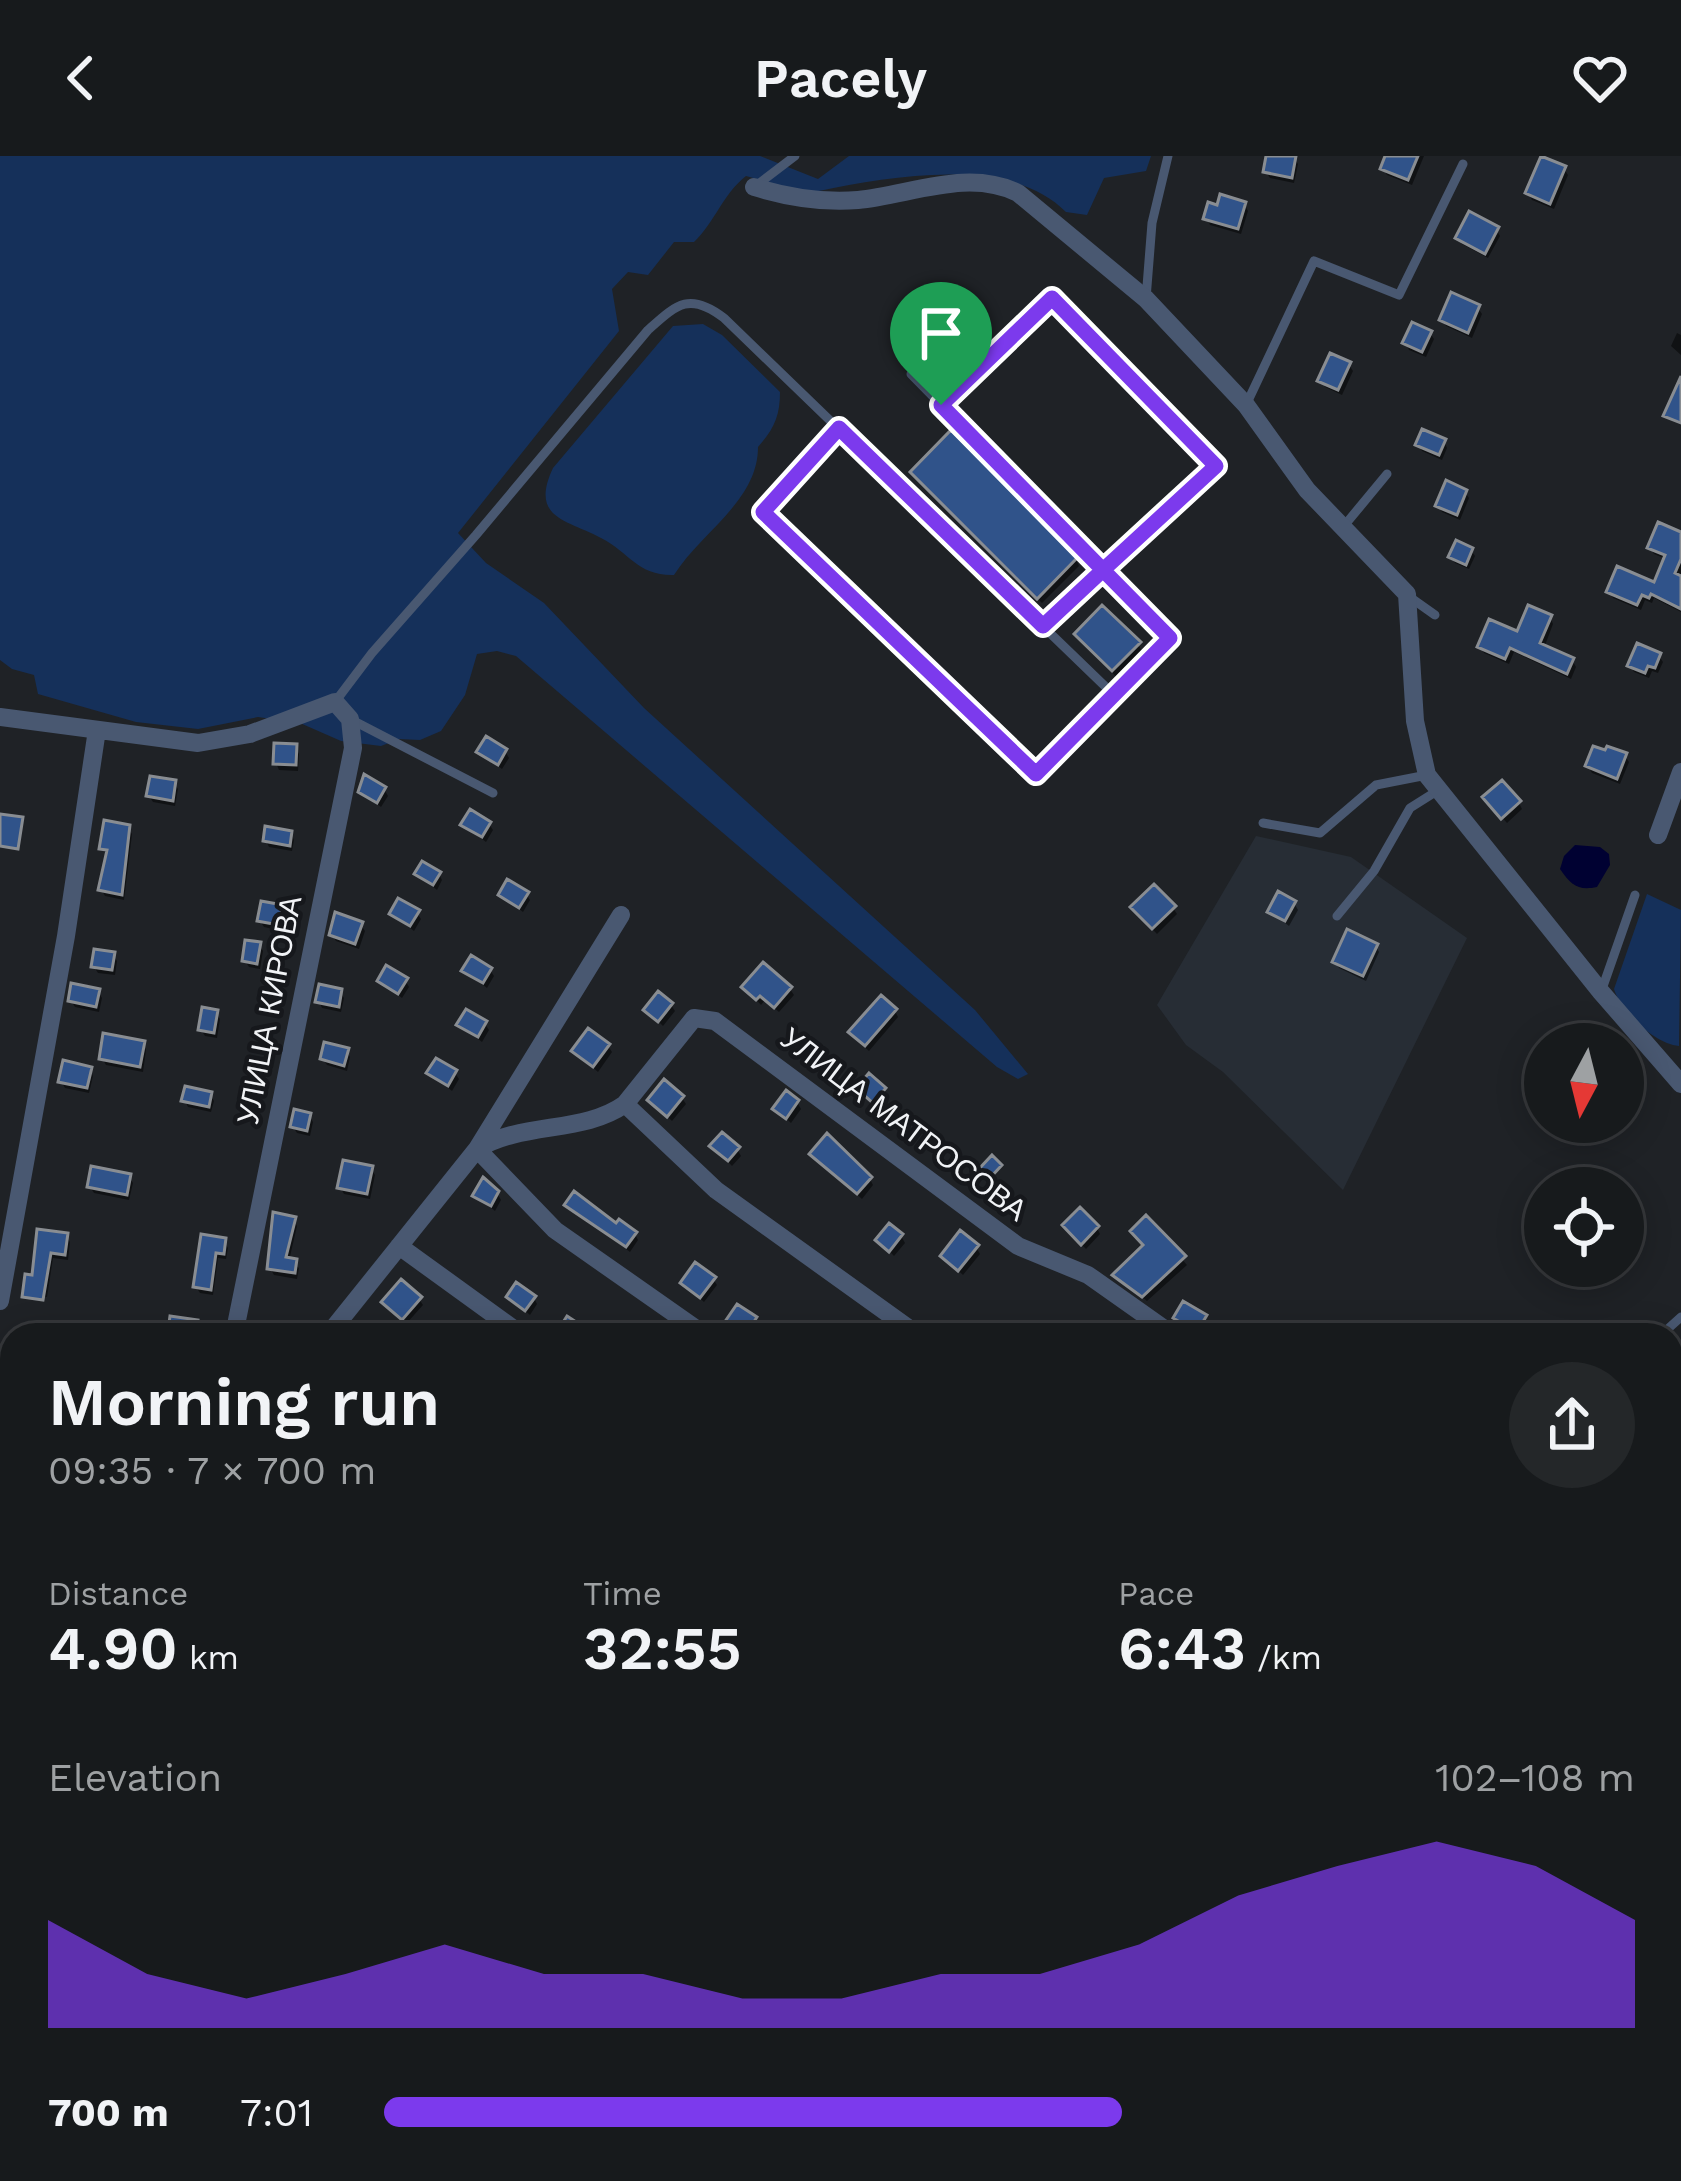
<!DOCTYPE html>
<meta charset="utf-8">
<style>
:root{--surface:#171a1c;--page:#242729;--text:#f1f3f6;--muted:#9ea1a3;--line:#36383b;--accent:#7c3aed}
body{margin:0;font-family:"Work Sans",sans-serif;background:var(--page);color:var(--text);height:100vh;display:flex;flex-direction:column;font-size:45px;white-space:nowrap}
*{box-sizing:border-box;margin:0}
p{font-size:39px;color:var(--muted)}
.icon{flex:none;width:66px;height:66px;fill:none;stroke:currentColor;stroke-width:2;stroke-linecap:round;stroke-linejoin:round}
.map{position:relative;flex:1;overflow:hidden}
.panel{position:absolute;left:0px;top:1167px;width:1683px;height:858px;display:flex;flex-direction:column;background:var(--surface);border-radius:36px 36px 0 0;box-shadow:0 6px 30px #0003,0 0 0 3px var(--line)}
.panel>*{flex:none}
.needle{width:78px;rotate:187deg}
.tools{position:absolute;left:1524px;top:867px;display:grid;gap:24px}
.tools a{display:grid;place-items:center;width:120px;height:120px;border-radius:50%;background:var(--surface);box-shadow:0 6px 30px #0003,0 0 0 3px var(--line);font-size:60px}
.pin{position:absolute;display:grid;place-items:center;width:102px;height:102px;color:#fff;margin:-123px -51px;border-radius:50% 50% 50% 0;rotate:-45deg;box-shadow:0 0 12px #0007}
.pin .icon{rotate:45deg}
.round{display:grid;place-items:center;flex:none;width:126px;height:126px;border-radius:63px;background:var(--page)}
.head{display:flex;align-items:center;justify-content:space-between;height:204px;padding:0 48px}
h1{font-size:66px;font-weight:600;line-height:90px}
.stats{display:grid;grid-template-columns:repeat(3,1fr);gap:18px;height:204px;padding:12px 48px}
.stats div{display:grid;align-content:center}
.stats b{font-size:60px;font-weight:600}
.stats small{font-size:33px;font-weight:400}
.stats p{font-size:33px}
.chart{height:336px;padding:24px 48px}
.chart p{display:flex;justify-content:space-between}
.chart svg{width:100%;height:216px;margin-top:12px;fill:var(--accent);opacity:.7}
ul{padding:0 48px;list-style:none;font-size:39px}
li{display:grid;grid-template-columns:192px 144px 1fr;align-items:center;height:90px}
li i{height:30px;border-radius:15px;background:var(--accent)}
header{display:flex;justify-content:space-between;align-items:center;height:156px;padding:0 48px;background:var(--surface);font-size:54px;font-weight:600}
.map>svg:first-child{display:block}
.built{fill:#272d35}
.green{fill:#15305a}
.water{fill:#000132}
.shadow{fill:#0007}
.building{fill:#30538a;stroke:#898d92;stroke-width:3}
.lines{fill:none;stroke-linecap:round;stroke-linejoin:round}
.lane{stroke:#495871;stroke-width:9}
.street{stroke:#495871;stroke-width:18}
.route-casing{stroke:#fff;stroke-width:24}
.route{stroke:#7c3aed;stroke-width:15}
.labels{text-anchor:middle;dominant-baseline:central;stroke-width:9;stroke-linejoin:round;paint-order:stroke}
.street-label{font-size:30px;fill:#f1f3f6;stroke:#16181c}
</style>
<header><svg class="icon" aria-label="back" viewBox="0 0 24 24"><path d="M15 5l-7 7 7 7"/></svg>Pacely<svg class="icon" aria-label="heart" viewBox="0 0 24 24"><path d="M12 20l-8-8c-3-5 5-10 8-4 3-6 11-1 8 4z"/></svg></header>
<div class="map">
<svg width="1681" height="2025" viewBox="0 0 1681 2025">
<rect width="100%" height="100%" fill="#1f2226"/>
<path class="built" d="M1256,680l95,21 116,81 -124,252 -120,-118 -37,-27 -29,-40z"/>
<path class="green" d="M0,0h760l58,23 31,-23h302l-5,15 -42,7 -17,37 -21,-3c-55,-56 -170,-37 -247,-21h-20l-53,-15c-23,18 -31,46 -52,66h-20l-26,33 -20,-3 -16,17 7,42 -161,202 28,30 58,40 100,105 331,302 53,64 -10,5 -21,-12 -481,-411 -19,-5 -20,3 -12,41 -24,36 -21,9 -21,-1 -18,7 -40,-5 -41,-18 -42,-6 -60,12 -62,-7 -98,-28 -4,-19 -22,-6 -12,-9z
M703,168l19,11 58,57c0,24 -6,37 -22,55 0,54 -57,85 -84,128 -36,1 -44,-22 -73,-37 -33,-18 -72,-19 -48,-70l120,-142z
M1647,738l34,16 -2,136c-24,-2 -58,-34 -65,-57z"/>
<path class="water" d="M1575,689l25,2 9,7 1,11 -13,22c-19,4 -26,-2 -37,-18l4,-13z"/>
<path class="shadow" d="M1270,0l24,2 4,6 -4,19 -24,-5 -4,-6z
M1383,0h41l-12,29 -25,-10 -4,-6 5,-11z
M1564,13l4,6 -14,34 -22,-9 -4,-7z
M1244,48l4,7 -7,23 -31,-9 -3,-7z
M1496,73l4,7 -12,22 -26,-14 -3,-6z
M1478,152l4,6 -10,24 -26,-12 -4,-6z
M1430,177l4,6 -8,18 -17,-7 -3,-7z
M1677,177l4,2v20l-10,-9z
M1349,209l4,6 -11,24 -17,-8 -4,-7z
M1444,285l3,7 -5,12 -20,-9 -4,-6z
M917,322l159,81 3,7 -37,37z
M1465,336l4,6 -9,22 -18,-8 -4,-6z
M1681,380v76l-27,-14 -2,5 -7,-3 -4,10 -28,-12 -4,-6 47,-6 10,-27 -12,-5 -4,-6z
M1471,394l4,6 -6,13 -14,-6 -4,-6z
M1550,461l3,7 -9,24 28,12 4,7 -5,12 -57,-27 -5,12 -25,-11 -4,-6 39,-12z
M1077,478l61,10 6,11 -25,25z
M1659,500l4,6 -5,11 -6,-2 -3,7 -15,-6 -4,-6z
M295,591l4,7 -1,17 -19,-1 -3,-7z
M505,595l4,7 -7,11 -22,-17z
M1625,600l4,6 -9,22 -28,-11 -4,-7z
M174,627l4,6 -3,17 -22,-4 -4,-6z
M384,633l4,7 -7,11 -20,-16z
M1519,647l3,6 -15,14 -17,-19z
M489,668l4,6 -7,12 -22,-17z
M128,672l4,6 -8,66 -19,-4 -4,-7 8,-34 -7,-7z
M291,677l3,7 -2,11 -23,-4 -3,-6z
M417,718h22l3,6 -5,10z
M526,738l4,6 -7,12 -22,-17z
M1294,747l4,7 -9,16 -18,-14z
M281,752l4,6 -3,17 -18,-4 -4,-6z
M1173,752l4,6 -20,20 -19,-20z
M417,757l4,6 -7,12 -22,-17z
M361,769l4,6 -6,18 -23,-8 -4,-6z
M259,789l4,6 -3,18 -11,-2 -4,-6z
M1376,790l3,6 -13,29 -27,-13 -4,-6z
M113,799l4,6 -2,14 -17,-2 -4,-6z
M490,814l4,6 -7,12 -22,-17z
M405,824l4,7 -7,11 -22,-17z
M745,831l45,2 4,6 -15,17 -14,-12 -4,5z
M98,836l4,6 -3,14 -24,-5 -4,-6z
M340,836l4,6 -3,14 -19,-4 -3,-7z
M671,849l4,6 -12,15 -16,-16z
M895,855l3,6 -29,34 -14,-12 -3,-6z
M216,857l4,6 -3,19 -12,-2 -4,-6z
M485,868l4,6 -7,12 -22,-17z
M143,887l3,7 -3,22 -37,-7 -4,-7z
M608,890l4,6 -14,20 -23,-20z
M347,895l3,6 -3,14 -20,-6 -4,-6z
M90,913l3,7 -4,17 -24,-5 -4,-7z
M430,917h25l4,6 -7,12z
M860,933l24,1 4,6 -10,12z
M210,939l4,6 -3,11 -23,-5 -3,-6z
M682,942l4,6 -14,17 -22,-21z
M797,946l4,7 -10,14 -15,-14z
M309,960l4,6 -3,14 -13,-3 -4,-6z
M713,990l24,3 4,7 -9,10z
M812,998l58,25 3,6 -11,14z
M371,1013l4,6 -5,24 -26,-5 -4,-7z
M129,1021l4,6 -4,17 -35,-7 -4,-6z
M497,1037l4,7 -6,11 -19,-15z
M568,1049l67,29 3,6 -8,12z
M1146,1063l41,46 -40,36 -32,-25 31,-30z
M294,1064l3,6 -8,35 10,7 -2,11 -23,-4 -4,-7z
M1097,1072l3,6 -14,15 -17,-17z
M40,1077l26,3 4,6 -2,18 -15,-2 -6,39 -22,-3 9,-15z
M901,1080l4,7 -11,13 -15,-16z
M204,1082l20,3 4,7 -2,11 -8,-1 -5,37 -13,-2 -4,-6z
M976,1091l4,7 -17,21 -20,-19z
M713,1123l4,6 -13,17 -21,-19z
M509,1141l25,1 3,6 -7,11z
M419,1143l4,6 -17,19 -21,-21z
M1204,1161l4,7 -7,11 -21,-10 -3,-7z
M755,1163l4,6 -7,10h-7l-15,-14z
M196,1167l3,12h-25l-3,-5z
M1099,1170l11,9h-19z
M0,1201l12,2v30l-12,-2z
M228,2013h36l-8,12h-30l-3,-5z
M429,2013h21l-7,12h-22z
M1270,2013l4,12h-44v-7z"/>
<path class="building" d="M1266,0h30l-4,22 -29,-6z
M1385,0h33l-10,24 -28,-11z
M1541,0l25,10 -16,38 -25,-11z
M1220,38l26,8 -8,27 -35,-10 5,-17 9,3z
M1469,55l30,16 -14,27 -30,-16z
M1451,136l29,13 -12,28 -29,-13z
M1412,166l20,9 -10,21 -20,-9z
M1330,197l21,9 -13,28 -21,-9z
M1681,220v47l-18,-7z
M1422,273l24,10 -7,16 -24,-10z
M951,274l127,127 -41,42 -127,-127z
M1446,324l21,10 -10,25 -22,-9z
M1658,366l23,10v27l-6,14 6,3v33l-30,-15 -2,4 -7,-3 -5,10 -31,-13 11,-26 37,16 11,-27 -18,-7z
M1456,384l17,8 -7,17 -18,-8z
M1102,449l39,37 -29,29 -38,-37z
M1528,449l24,10 -12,28 34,15 -7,16 -57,-26 -5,11 -28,-12 12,-28 28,12z
M1637,487l24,10 -6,15 -7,-2 -3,7 -18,-7z
M486,580l21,13 -9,16 -22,-13z
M274,587l23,1 -1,21 -23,-1z
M1593,590l12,4 2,-4 20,7 -10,26 -32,-13z
M364,618l22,13 -9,16 -19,-11z
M150,620l26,4 -3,21 -27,-5z
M1502,624l19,21 -20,18 -19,-22z
M470,653l21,13 -9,15 -22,-12z
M0,658l23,3 -5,32 -18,-3z
M104,664l26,5 -8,70 -24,-5 9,-40 -8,-1z
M265,670l27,5 -2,15 -27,-5z
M422,705l19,11 -8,13 -19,-11z
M507,723l22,13 -10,16 -21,-13z
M1154,728l22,22 -24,23 -22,-22z
M1278,735l18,10 -11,20 -18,-9z
M398,742l22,12 -10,16 -21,-12z
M261,745l22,4 -4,20 -22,-4z
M335,756l28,10 -8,22 -26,-9z
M1347,773l31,15 -15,32 -31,-14z
M245,784l16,2 -4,22 -15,-3z
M94,793l21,3 -3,18 -21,-3z
M471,799l21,13 -9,15 -22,-12z
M763,806l29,25 -18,21 -14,-12 -4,4 -15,-13z
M386,809l22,13 -10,16 -21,-13z
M71,827l29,6 -4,18 -28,-6z
M319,828l23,5 -3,18 -24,-5z
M658,835l15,12 -15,19 -15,-12z
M881,839l16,14 -32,37 -17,-14z
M202,851l16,3 -4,23 -16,-3z
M466,853l21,12 -9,16 -22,-12z
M588,872l22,16 -17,23 -22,-16z
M103,877l42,8 -5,26 -41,-8z
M324,886l25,6 -5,18 -24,-7z
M436,902l21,12 -9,16 -22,-13z
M63,904l29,7 -5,21 -29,-6z
M869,917l17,15 -13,15 -17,-15z
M664,923l20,17 -17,21 -20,-17z
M185,930l27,6 -3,15 -28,-6z
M786,934l13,10 -13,19 -14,-10z
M294,953l17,4 -4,18 -17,-4z
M722,976l18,15 -12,14 -19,-15z
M827,977l45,44 -15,17 -48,-40z
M992,999l10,10 -14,15 -10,-10z
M343,1004l30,6 -6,28 -30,-6z
M91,1010l40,8 -4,21 -40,-8z
M483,1021l16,14 -8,15 -19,-10z
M574,1035l42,32 3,-4 18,13 -11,15 -62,-42z
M1080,1051l19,19 -18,19 -19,-20z
M273,1056l23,5 -10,40 11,2 -2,14 -28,-4z
M1146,1059l40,41 -44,41 -30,-22 31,-30 -13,-14z
M889,1067l14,11 -14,18 -14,-12z
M37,1073l31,4 -3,22 -14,-2 -8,47 -21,-3 3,-23 7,1z
M960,1074l19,15 -21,26 -18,-15z
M201,1078l25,4 -2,16 -8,-1 -5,37 -18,-3z
M695,1106l21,15 -16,21 -20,-15z
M401,1123l21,18 -20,23 -21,-18z
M516,1126l20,14 -11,15 -19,-14z
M1183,1145l24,14 -10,17 -24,-14z
M737,1148l20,13 -11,17 -20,-14z
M170,1160l28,4 -2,14 -28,-4z
M567,1160l29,19h-41z"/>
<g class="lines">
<path class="lane" d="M757,29l38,-29
M1146,143l6,-76 16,-67
M911,218l259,264 -58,55
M941,249l111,-106 164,167 -173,160
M1246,249l68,-144 85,34 64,-131
M1344,370l43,-52
M1411,442l24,17
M335,546l37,-49 104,-118 172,-205c28,-25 41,-39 76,-12l388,375 -76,81 -273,-262 76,-84
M350,563l143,74
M1263,667l57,10 56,-48 51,-10
M1337,760l37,-45 36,-63 27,-17
M1601,836l34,-97
M1661,1179l20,-18
M1671,1780l10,10
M1681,1920v49
M579,2013l19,12
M1112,2013l1,12
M1287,2013l3,12
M1496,2013l3,12"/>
<path class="street" d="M754,31c33,10 69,16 104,13 52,-5 110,-32 160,-7l128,106 100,106 61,85 100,104 8,127 12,54 174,217 80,92
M0,561l198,26 52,-9 85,-32 15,17 3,29 -119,587
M1658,679l23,-63
M625,948l69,-86 21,3 303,225 70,29 85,60
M399,1090l123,89
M0,1145l66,-365 31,-206
M328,1179l149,-186 144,-234
M705,1179l-150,-105 -78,-81c47,-28 106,-15 148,-45l91,86 202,145
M0,1258l12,2
M79,2025l2,-12
M363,2025l8,-12
M947,2025l8,-12"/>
</g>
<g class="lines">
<g class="route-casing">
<path id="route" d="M941,249l162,165 -60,56 -204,-198 -76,84 273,262 134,-136 -67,-68 113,-104 -164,-168 -111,107"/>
</g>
<use href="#route" class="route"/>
</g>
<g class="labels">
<g class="street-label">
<text transform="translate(269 854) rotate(-79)">УЛИЦА КИРОВА</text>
<text transform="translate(904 968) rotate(37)">УЛИЦА МАТРОСОВА</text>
</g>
</g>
</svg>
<div class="tools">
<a><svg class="needle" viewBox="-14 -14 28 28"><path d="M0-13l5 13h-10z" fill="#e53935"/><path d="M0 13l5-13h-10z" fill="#9ea1a3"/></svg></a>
<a><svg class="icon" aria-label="locate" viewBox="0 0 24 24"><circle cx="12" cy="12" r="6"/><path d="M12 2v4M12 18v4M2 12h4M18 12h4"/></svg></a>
</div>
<div class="pin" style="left:941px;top:249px;background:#1e9e55"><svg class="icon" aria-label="arrive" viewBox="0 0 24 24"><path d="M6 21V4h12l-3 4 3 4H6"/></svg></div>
<section class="panel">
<div class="head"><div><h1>Morning run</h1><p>09:35 · 7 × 700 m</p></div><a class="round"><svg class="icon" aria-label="share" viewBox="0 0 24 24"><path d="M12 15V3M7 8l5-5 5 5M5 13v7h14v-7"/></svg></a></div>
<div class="stats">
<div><p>Distance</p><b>4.90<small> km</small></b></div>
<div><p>Time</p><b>32:55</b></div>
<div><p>Pace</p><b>6:43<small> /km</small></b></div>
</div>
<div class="chart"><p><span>Elevation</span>102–108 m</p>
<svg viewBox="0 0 160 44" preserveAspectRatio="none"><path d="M0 44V22L10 33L20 38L30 33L40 27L50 33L60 33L70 38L80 38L90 33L100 33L110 27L120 17L130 11L140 6L150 11L160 22V44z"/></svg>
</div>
<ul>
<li><b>700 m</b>7:01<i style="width:59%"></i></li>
</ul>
</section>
</div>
